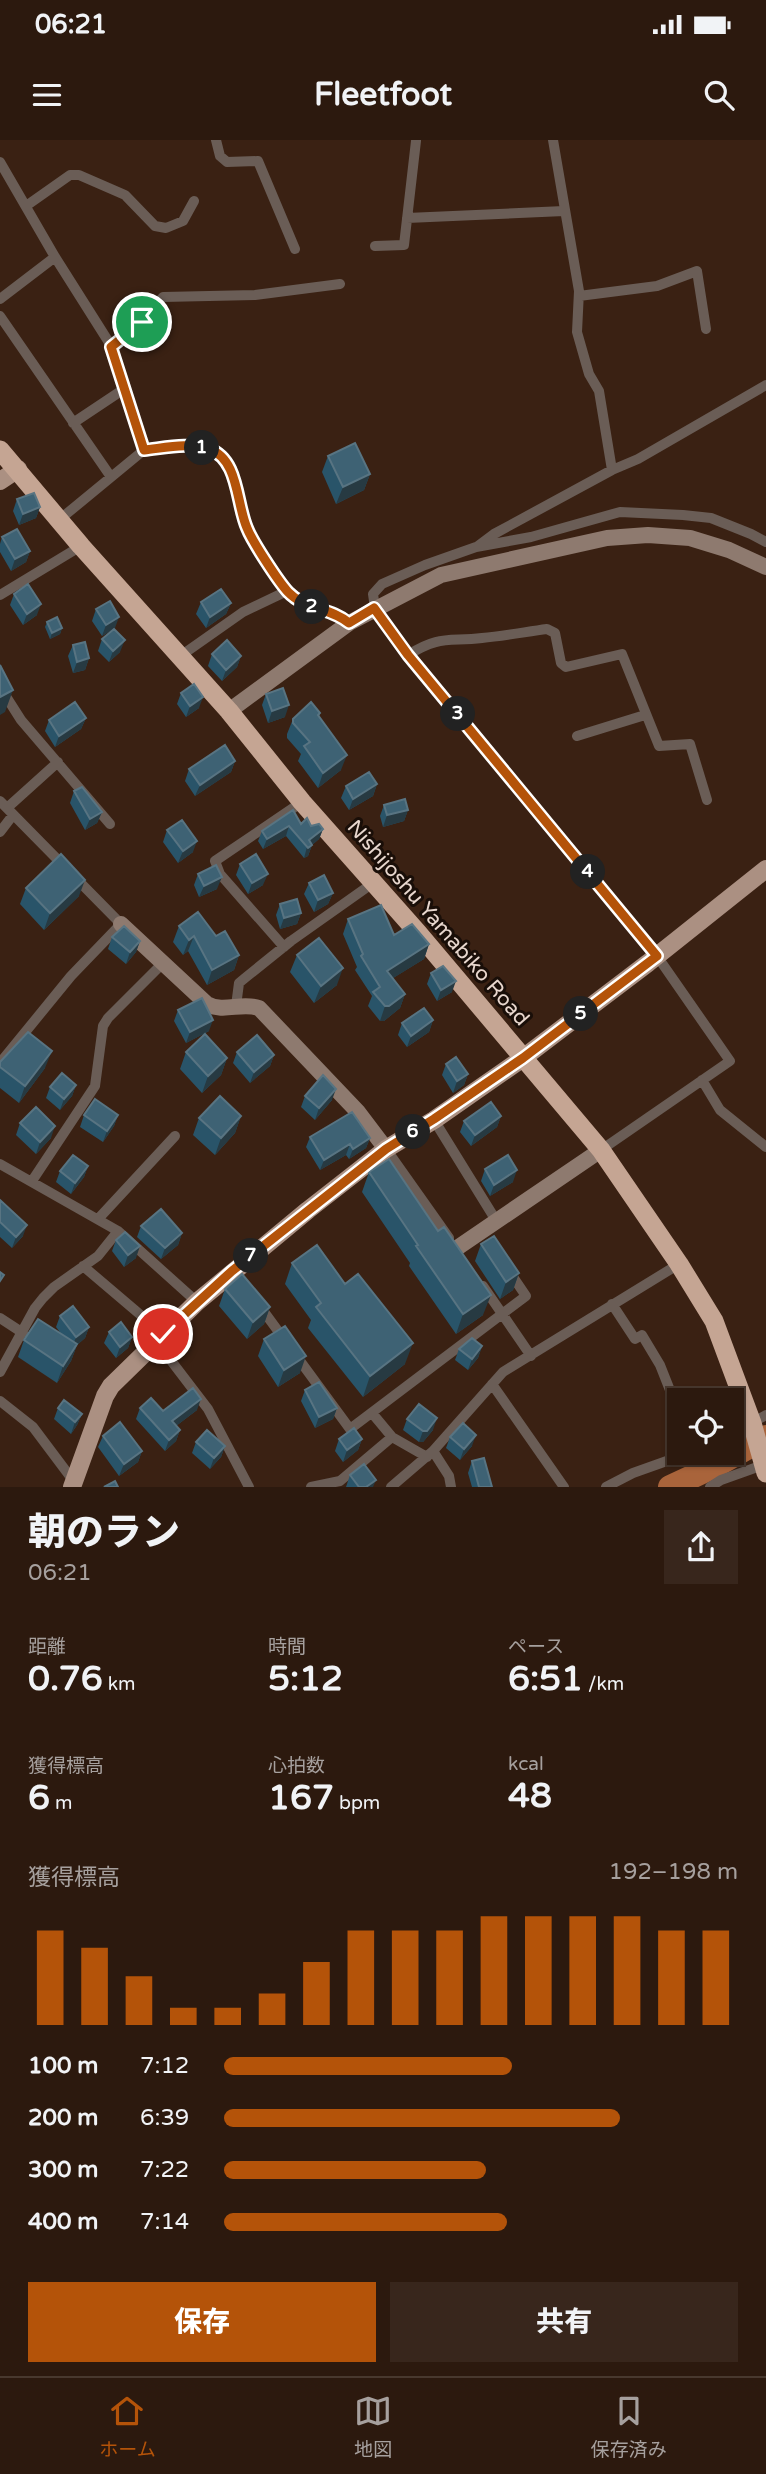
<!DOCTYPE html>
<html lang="ja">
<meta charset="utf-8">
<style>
:root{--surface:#2c190e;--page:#38261c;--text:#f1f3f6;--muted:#a6a09e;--line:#48382e;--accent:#b45309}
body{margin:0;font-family:"Varela Round","Noto Sans JP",sans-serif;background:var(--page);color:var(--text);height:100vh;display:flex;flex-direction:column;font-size:26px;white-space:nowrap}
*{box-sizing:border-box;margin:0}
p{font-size:23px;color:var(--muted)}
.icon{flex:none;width:38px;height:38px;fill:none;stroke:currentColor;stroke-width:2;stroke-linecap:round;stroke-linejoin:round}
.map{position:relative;height:1347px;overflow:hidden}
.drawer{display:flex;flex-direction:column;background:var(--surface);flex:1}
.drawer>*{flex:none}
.buttons{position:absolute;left:667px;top:1248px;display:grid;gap:14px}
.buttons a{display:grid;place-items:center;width:77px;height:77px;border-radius:0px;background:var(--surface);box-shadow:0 2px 5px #0004,0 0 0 2px var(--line);font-size:35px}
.pin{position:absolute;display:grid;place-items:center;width:60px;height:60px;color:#fff;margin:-30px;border:4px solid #fff;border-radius:50%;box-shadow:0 2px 7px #0007}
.km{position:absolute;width:35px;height:35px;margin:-18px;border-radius:50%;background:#222;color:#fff;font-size:19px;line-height:35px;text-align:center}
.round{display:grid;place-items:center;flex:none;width:74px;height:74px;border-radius:0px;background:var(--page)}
.overview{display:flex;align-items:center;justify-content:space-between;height:119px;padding:0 28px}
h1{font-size:38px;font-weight:800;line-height:52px}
.figures{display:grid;grid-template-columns:repeat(3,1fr);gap:10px;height:119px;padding:7px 28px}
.figures div{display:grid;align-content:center}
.figures b{font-size:35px;font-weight:800}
.figures small{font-size:19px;font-weight:400}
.figures p{font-size:19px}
.chart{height:196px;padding:14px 28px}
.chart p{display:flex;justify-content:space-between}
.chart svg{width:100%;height:126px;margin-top:7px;stroke:var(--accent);stroke-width:6}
.action{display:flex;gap:14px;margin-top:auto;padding:14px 28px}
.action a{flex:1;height:80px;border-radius:0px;background:var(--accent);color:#fff;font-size:28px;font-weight:800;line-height:80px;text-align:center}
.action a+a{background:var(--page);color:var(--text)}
ul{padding:0 28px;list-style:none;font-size:23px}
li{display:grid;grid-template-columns:112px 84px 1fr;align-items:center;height:52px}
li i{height:18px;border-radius:9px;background:var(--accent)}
.status{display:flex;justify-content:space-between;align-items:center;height:49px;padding:0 35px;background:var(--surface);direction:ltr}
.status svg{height:19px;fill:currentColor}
header{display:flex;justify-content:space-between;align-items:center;height:91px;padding:0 28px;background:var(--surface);font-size:32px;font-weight:800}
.dock{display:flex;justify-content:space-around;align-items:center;height:98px;border-top:2px solid var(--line);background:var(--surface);font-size:19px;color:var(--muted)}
.dock a{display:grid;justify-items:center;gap:4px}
.dock .current{color:var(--accent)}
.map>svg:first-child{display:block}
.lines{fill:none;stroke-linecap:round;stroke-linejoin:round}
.river{stroke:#a9643b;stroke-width:24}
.street{stroke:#6a5d56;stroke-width:10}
.secondary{stroke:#8e7a6f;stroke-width:16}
.primary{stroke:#ab9082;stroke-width:18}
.highway{stroke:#c5a593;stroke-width:19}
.wall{fill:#295469}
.shaded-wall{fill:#273a42}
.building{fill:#3e6274;stroke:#587482;stroke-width:2}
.route-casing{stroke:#fff;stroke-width:14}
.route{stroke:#b45309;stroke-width:9}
.labels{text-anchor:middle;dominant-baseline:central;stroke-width:6;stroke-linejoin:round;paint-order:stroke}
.street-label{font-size:21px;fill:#e8d7ce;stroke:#190e08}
</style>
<div class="status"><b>06:21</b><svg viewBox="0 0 49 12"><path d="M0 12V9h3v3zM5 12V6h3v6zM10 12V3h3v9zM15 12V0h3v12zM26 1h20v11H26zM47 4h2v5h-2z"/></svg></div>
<header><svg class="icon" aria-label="menu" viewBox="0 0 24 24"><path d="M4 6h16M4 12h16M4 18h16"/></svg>Fleetfoot<svg class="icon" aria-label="search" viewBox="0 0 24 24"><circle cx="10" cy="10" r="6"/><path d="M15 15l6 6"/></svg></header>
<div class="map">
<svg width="766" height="1347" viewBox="0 0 766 1347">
<rect width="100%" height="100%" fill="#3a2113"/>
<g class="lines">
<path class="river" d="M670,1347l45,-21 51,-29"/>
<path class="street" d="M216,0l4,16 7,6 31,-1 37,88
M553,0l26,151 -2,41 12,42 10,17 13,79
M0,22l55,95 55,87 34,106
M26,66l44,-31h9l46,20 30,31 11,2 17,-7 11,-20
M407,78l157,-7
M375,106l29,-1 12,-104
M579,156l78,-10 40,-15 9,58
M0,159l55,-42
M0,176l111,161
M111,207l30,-25 22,-25 92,-2 85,-11
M73,283l51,-34
M59,380l85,-70 47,-3 17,1 15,8 8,18 16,55 40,62
M478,406l16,-12 118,-64 26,-11 128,-74
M0,455l81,-49
M408,515c32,-20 40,-13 74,-17 22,-2 43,-6 65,-9l8,4 6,30 5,4 56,-13 37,92 31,-2 17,56
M179,517l64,-45 44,-21 14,13 38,11 10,8
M0,547l21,33 89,104
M577,596l68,-21
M0,661l121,123 -50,52 -71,87
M7,668l51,-46
M0,692l13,-17
M284,807l-64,-73 -5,-13 87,-59
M236,866l3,-23 6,-5 46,-37 82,-58
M702,940l18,30 46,37
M434,980l63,102
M386,1009l63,89
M601,1010l129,-89 -73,-105 -249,-301 -33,-47 -2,-14 9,-10 43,-19 51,-18 55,-10 89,-25 63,3 28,3 40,16 15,8
M0,1024l118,67 79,71
M32,1041l63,-95 8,-60 5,-8 55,-55
M99,1078l76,-82
M83,1126l80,68
M483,1146l48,70
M612,1164l23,35 7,-4 18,30 19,48
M259,1165l91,124 176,-133 -17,-25
M0,1178l23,15
M156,1201l52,68 41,78
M0,1232l35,-64 8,-10 11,-11 44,-31 20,-25
M492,1244l72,103
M0,1261l33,26 42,56
M372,1273l20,24 35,20
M732,1294l34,-19
M433,1311l16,25 2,11
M311,1347l29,-6 52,-44
M391,1347l42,-36 70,-79 176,-108
M606,1347l27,-14 59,-21
M710,1347l11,-7 42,-15"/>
<path class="secondary" d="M229,571l120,-88 92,-48 166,-37 41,-3 42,3 39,12 37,17
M121,784l86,80c17,9 34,-2 52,4l99,104 28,37
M457,1108l144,-98"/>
<path class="primary" d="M0,341l18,-12
M72,1347l33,-91 6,-10 86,-84 111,-92 78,-61 48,-29 89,-62 125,-95 118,-94"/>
<path class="highway" d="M0,310l81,96 148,165 73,91 117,132 182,216 78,114 35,57 38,102 14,50"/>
</g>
<path class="wall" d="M328,316l42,18 -6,16 -28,14 -14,-32z
M17,359l23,8 -4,11 -17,7 -6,-14z
M2,397l28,14 -4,11 -15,9 -11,-19v-8z
M14,454l23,21 -14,10 -13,-20z
M201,462l30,1 -5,11 -20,14 -10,-14z
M96,469l19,19 -13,8 -10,-15z
M47,482l15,6 -2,6 -10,5 -5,-12z
M102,499l18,13 -11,10 -11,-11z
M73,505l16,13 -4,12 -12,3 -5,-17z
M212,514l29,2 -4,11 -15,14 -14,-15z
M181,553l18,15 -13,9 -9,-13z
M266,554l19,23 -17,6 -6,-18z
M320,573l-1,4 22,53 -23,18 -20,-27 3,-7 -14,-16v-4l6,-15z
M86,578l-5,11 -26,18 -10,-16 4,-11z
M235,621l-4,11 -36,24 -10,-15 4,-12z
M377,644l-4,12 -24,14 -8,-12 5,-12z
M74,651l28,21 -5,11 -12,7 -15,-27z
M384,665l24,5 -4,11 -21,6 -3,-11z
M301,684l22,5 -4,10 -7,6 -4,11 -4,2 -18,-22 -23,13 -5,-8 4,-10z
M167,690l26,22 -15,11 -15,-21z
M240,724l23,21 -15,9 -12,-19z
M198,734l19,15 -18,8 -5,-12z
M309,743l24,10 -5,11 -14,8 -10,-18z
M26,748l53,8 -35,34 -24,-26z
M280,764l21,9 -4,11 -17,5 -4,-14z
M348,779l46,16 35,9 -5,15 -31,19 12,16 -5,14 -16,13h-4l-12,-15 4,-10 -17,-26 2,-3 -14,-33z
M179,786l37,10 23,19 -5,15 -27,15 -19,-34 -5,4 -10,-13z
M112,797l28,4 -4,11 -10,12 -18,-15z
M297,815l40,30 -23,18 -24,-31z
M431,833l21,19 -15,9 -10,-17z
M178,870l31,21 -23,12 -12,-22z
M433,880l-4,12 -22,15 -9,-12 4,-12z
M186,912l41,6 -6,17 -19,18 -22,-24z
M237,912l37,3 -4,11 -20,17 -17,-20z
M0,922l45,6 -26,35 -19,-15z
M446,924l22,10 -4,11 -11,8 -11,-18z
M76,945l-4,11 -12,14 -14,-12 4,-11z
M305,956l27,4 -17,20 -14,-13z
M84,975h34l-4,11 -11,16 -23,-15z
M241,976l-6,17 -20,22 -22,-20 6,-17z
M501,976l-4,11 -26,19 -11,-14 4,-11z
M20,983l31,15 -15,16 -20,-19z
M310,997l60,1 -4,10 -17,11 -3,-4 -26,15 -14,-23z
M88,1026l-4,11 -13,17 -15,-12 4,-11z
M485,1029l28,13 -23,14 -9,-15z
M369,1032l114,143 -27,19 -47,-68 1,-3 -48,-71z
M0,1060l23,36 -11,12 -12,-11z
M141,1086l41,7 -4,12 -17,14 -24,-22z
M116,1100l20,18 -12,9 -12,-16z
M481,1104l38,29 -6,17 -13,9 -25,-38z
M292,1123l53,21 60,80 -42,33 -55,-69 3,-8 -26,-36z
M225,1149l45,18 -6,17 -17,15 -28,-33z
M60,1176l29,11 -4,11 -8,7 -6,16 -14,22 -39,-26 6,-17 38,-5 -6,-8z
M109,1192l23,5 -4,11 -12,10 -12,-15z
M264,1199l36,34 -22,14 -20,-31z
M482,1206l-4,12 -10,12 -13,-10 4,-11z
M305,1250l32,18 -4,11 -18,9 -14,-27z
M58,1268l24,6 -5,11 -6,9 -17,-15z
M140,1268l23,3 34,-1 -21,16 4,4 -4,11 -11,10 -29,-32z
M407,1279l26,11 -10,12h-4l-16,-12z
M103,1296l39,15 -4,11 -19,14 -21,-29z
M450,1297l22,9 -12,14 -14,-12z
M339,1299h23l-4,11 -15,12 -8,-11z
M196,1302l29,4 -4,11 -11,12 -18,-16z
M472,1321l20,26h-20l-4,-14z
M350,1335l23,12h-27z"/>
<path class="shaded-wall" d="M370,334l-6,16 -28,14 7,-17z
M40,367l-4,11 -17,7 4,-11z
M30,411l-4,11 -15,9 4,-12z
M231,463l-5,11 -20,14 4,-11z
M41,464l-4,11 -14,10 4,-11z
M119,477l-4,11 -13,8 4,-11z
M62,488l-2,6 -10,5 2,-6z
M125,500l-5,12 -11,10 4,-11z
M241,516l-4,11 -15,14 4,-11z
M89,518l-4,12 -12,3 4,-11z
M13,550l-8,22 -5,3v-18z
M203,557l-4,11 -13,9 4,-11z
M289,565l-4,12 -17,6 4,-12z
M86,578l-5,11 -26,18 4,-11z
M347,615l-6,15 -23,18 5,-15z
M235,621l-4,11 -36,24 5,-11z
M377,644l-4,12 -24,14 4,-11z
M408,670l-4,11 -21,6 4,-12z
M102,672l-5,11 -12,7 5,-11z
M289,686l-3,10 -23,13 4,-10z
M323,689l-4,10 -7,6 -4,11 -4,2 5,-18z
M197,701l-4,11 -15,11 5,-12z
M268,734l-5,11 -15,9 4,-11z
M222,737l-5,12 -18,8 5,-11z
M85,740l-6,16 -35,34 6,-17z
M333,753l-5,11 -14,8 4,-12z
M301,773l-4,11 -17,5 4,-11z
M194,796l-6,15 -5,4 6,-15z
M140,801l-4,11 -10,12 4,-12z
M429,804l-5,15 -42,26 5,-14z
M239,815l-5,15 -27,15 5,-15z
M343,828l-6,17 -23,18 7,-17z
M456,841l-4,11 -15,9 4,-11z
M405,854l-5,14 -16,13h-4l5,-15z
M213,880l-4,11 -23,12 4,-11z
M433,880l-4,12 -22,15 4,-11z
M52,911l-7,17 -26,35 6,-17z
M274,915l-4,11 -20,17 4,-11z
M227,918l-6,17 -19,18 6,-17z
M468,934l-4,11 -11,8 4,-12z
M76,945l-4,11 -12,14 4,-11z
M336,949l-4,11 -17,20 4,-12z
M118,975l-4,11 -11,16 4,-11z
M241,976l-6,17 -20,22 6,-17z
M501,976l-4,11 -26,19 4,-11z
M55,986l-4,12 -15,16 4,-12z
M370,998l-4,10 -17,11 4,-10z
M350,1004l-4,11 -26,15 4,-10z
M88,1026l-4,11 -13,17 4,-11z
M517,1030l-4,12 -23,14 4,-11z
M27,1085l-4,11 -11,12 4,-11z
M182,1093l-4,12 -17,14 4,-11z
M140,1106l-4,12 -12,9 4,-12z
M519,1133l-6,17 -13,9 6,-17z
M491,1155l-8,20 -27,19 7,-20z
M270,1167l-6,17 -17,15 6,-17z
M89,1187l-4,11 -8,7 -6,16 -14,22 6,-17 9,-18 4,-11z
M132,1197l-4,11 -12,10 4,-11z
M413,1203l-8,21 -42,33 7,-21z
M482,1206l-4,12 -10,12 4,-11z
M306,1216l-6,17 -22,14 6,-17z
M201,1259l-4,11 -29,22 4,-11z
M337,1268l-4,11 -18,9 4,-11z
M82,1274l-5,11 -6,9 4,-12z
M437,1278l-4,12 -10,12h-4l4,-11z
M180,1290l-4,11 -11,10 4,-11z
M476,1295l-4,11 -12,14 4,-11z
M362,1299l-4,11 -15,12 4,-12z
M225,1306l-4,11 -11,12 4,-11z
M142,1311l-4,11 -19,14 5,-12z
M376,1340l-3,7h-7z"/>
<path class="building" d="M355,303l15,31 -27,13 -15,-31z
M34,353l6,14 -17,7 -6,-15z
M17,389l13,22 -15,8 -13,-22z
M28,444l13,20 -14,10 -13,-20z
M221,449l10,14 -21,14 -9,-15z
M110,461l9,16 -13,8 -10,-16z
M57,477l5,11 -10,5 -5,-11z
M114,489l11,11 -12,11 -11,-12z
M227,500l14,16 -15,14 -14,-16z
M85,502l4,16 -12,4 -4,-17z
M0,525l13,25 -13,7z
M194,544l9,13 -13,9 -9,-13z
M283,548l6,17 -17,6 -6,-17z
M75,562l11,16 -27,18 -10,-16z
M311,562l9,11 -2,2 29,40 -24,18 -19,-27 6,-4 -17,-19v-4z
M225,605l10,16 -35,24 -11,-16z
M369,632l8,12 -24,15 -7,-13z
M82,647l20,25 -12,7 -16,-28z
M405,659l3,11 -21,5 -3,-10z
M293,670l8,14 6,-6 4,8 8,-2 4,5 -14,11 3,5 -4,3 -19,-22 -22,13 -5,-8z
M182,680l15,21 -14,10 -16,-21z
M61,714l24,26 -35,33 -24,-25z
M256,714l12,20 -16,9 -12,-19z
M216,725l6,12 -18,9 -6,-12z
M324,735l9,18 -15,7 -9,-17z
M297,759l4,14 -17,5 -4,-14z
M381,765l13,30 18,-11 17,20 -42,27 18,23 -16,12h-4l-12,-14 7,-5 -19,-31 2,-2 -15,-35z
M198,772l18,24 9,-5 14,24 -27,15 -18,-34 -5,4 -10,-14z
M124,786l16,15 -10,11 -18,-15z
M319,798l24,30 -22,18 -24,-31z
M443,826l13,15 -15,9 -10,-17z
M202,858l11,22 -23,12 -12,-22z
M424,868l9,12 -22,16 -9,-13z
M28,892l24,19 -27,35 -25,-19v-5z
M205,894l22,24 -19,18 -22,-24z
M257,895l17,20 -20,17 -17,-20z
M456,917l12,17 -11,7 -11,-17z
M62,933l14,12 -12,14 -14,-12z
M323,935l13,14 -17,19 -14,-12z
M220,956l21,20 -20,22 -22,-20z
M95,959l23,16 -11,16 -23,-16z
M491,962l10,14 -26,19 -11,-14z
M36,967l19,19 -15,16 -20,-19z
M352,972l18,26 -17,11 -3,-5 -26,16 -14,-23z
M73,1015l15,11 -13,17 -15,-12z
M508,1015l9,15 -23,15 -9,-16z
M389,1019l49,72 6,-4 47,68 -28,19 -47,-68 2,-1 -49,-73z
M0,1060l27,25 -11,12 -16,-15z
M161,1069l21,24 -17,15 -24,-22z
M125,1092l15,14 -12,9 -12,-15z
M494,1096l25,37 -13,9 -25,-38z
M317,1105l28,39 13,-10 55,69 -43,33 -54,-69 5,-4 -29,-40z
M0,1132l4,3 -4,6z
M242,1134l28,33 -17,15 -28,-33z
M73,1166l16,21 -13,10 -16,-21z
M38,1179l39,25 -14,22 -39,-26z
M121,1182l11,15 -12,10 -11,-15z
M285,1186l21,30 -22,14 -20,-31z
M472,1198l10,8 -10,13 -13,-10z
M319,1242l18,26 -18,9 -14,-27z
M193,1248l8,11 -29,22 8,9 -11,10 -29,-32 11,-10 12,13z
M64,1260l18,14 -7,8 -17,-14z
M419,1264l18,14 -10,13h-4l-16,-12z
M120,1282l22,29 -18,13 -21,-28z
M463,1283l13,12 -12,14 -14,-12z
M354,1288l8,11 -15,11 -8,-11z
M207,1290l18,16 -11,12 -18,-16z
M484,1318l8,29h-13l-7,-26z
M364,1324l12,16 -10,7h-7l-9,-12z
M115,1341l3,6h-14z"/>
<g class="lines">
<g class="route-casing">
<path id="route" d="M142,182l-31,25 33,103c20,-2 46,-8 65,-1 30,10 27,54 38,79 5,13 31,53 41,64 17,18 42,15 61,31l25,-15 34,47 249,301 -134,102 -89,61 -48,30 -154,122 -69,63"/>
</g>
<use href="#route" class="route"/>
</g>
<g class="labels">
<g class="street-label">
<text transform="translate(438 783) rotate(49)">Nishijoshu Yamabiko Road</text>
</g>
</g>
</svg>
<div class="buttons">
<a><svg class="icon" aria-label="locate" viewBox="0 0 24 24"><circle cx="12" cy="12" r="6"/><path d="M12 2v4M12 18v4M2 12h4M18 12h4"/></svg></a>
</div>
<div class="pin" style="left:142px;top:182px;background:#1e9e55"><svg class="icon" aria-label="arrive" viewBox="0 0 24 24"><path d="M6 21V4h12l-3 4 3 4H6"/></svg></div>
<div class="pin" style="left:163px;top:1194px;background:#d93025"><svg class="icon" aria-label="check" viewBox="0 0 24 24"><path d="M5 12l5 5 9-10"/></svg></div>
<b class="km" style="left:202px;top:308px">1</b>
<b class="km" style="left:312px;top:467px">2</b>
<b class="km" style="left:458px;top:574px">3</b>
<b class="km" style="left:588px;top:732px">4</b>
<b class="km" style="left:581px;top:874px">5</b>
<b class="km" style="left:413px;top:992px">6</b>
<b class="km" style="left:251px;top:1116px">7</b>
</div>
<section class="drawer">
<div class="overview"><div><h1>朝のラン</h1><p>06:21</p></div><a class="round"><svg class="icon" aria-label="share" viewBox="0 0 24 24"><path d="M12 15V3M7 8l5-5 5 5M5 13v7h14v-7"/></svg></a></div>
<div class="figures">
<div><p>距離</p><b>0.76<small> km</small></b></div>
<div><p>時間</p><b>5:12</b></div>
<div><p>ペース</p><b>6:51<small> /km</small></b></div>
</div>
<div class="figures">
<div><p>獲得標高</p><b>6<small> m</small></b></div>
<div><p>心拍数</p><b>167<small> bpm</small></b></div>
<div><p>kcal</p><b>48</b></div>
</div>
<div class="chart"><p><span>獲得標高</span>192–198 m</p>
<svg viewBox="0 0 160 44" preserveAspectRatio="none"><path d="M5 44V11M15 44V17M25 44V27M35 44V38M45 44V38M55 44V33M65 44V22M75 44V11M85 44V11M95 44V11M105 44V6M115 44V6M125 44V6M135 44V6M145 44V11M155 44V11"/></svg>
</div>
<ul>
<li><b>100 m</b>7:12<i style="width:56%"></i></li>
<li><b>200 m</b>6:39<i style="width:77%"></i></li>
<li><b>300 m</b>7:22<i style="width:51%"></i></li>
<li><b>400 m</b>7:14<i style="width:55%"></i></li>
</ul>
<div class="action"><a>保存</a><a>共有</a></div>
</section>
<nav class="dock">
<a class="current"><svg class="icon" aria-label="home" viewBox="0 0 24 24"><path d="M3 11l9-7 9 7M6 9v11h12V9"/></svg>ホーム</a>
<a><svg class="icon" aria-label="map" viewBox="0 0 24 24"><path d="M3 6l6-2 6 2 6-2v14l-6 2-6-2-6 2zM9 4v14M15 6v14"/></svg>地図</a>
<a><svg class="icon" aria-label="saved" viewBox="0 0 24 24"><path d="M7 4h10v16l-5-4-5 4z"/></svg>保存済み</a>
</nav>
